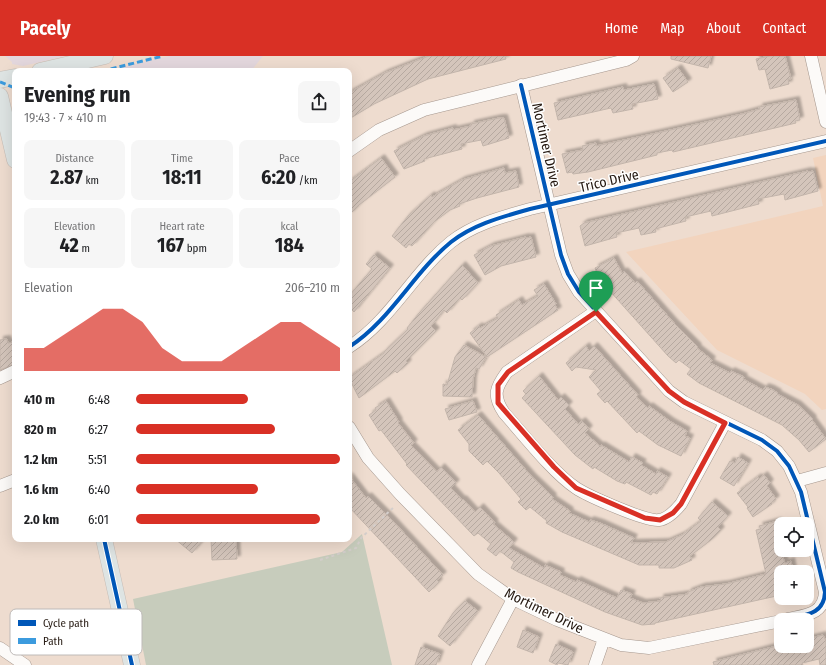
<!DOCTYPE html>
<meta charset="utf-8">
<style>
:root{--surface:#fff;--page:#f6f6f6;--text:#202124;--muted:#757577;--accent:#d93025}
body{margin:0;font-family:"Fira Sans Condensed",sans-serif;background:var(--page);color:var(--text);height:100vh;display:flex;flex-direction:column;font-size:15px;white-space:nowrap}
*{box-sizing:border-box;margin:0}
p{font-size:13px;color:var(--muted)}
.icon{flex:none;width:22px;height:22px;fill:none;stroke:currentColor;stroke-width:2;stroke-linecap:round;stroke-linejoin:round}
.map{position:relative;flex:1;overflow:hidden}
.sheet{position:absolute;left:12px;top:12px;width:340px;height:474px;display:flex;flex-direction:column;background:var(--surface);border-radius:8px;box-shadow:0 4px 16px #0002}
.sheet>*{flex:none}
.fabs{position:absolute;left:774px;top:461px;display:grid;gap:8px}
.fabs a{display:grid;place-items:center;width:40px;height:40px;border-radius:8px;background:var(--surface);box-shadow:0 4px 16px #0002;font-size:20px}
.pin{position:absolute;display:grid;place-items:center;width:34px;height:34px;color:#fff;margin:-41px -17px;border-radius:50% 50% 50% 0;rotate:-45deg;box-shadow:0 0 4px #0007}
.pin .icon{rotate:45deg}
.round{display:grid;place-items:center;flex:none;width:42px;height:42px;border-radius:8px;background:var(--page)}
.overview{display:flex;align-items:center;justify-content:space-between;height:68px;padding:0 12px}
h1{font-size:22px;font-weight:700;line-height:30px}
.stats{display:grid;grid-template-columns:repeat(3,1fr);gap:6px;height:68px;padding:4px 12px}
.stats div{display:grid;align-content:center;border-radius:8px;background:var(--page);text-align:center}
.stats b{font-size:20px;font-weight:700}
.stats small{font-size:11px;font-weight:400}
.stats p{font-size:11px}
.chart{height:112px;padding:8px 12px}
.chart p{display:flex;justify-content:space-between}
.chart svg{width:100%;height:72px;margin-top:4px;fill:var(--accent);opacity:.7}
ul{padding:0 12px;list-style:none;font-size:13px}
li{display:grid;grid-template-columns:64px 48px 1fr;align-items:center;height:30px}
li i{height:10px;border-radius:5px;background:var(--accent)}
header{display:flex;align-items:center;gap:24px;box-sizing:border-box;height:56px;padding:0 20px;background:var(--accent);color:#fff}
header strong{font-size:19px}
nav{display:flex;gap:22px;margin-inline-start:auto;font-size:14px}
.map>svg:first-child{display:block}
.commercial{fill:#e3d7dd}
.built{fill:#f2d4be}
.park{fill:#c7ccbc}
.building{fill:url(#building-hatch);stroke:#c3b5ab;filter:url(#shadow)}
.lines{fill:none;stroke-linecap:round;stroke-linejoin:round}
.minor-casing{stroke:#a5978e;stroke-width:13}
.major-casing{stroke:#c5bcb5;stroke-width:17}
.path{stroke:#d4cecb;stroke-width:2;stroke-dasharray:3 3;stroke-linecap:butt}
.minor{stroke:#fcfaf8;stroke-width:12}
.major{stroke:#dee4e3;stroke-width:16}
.quiet{stroke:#3c9bde;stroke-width:3;stroke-dasharray:6 3;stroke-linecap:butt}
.cycleway-casing{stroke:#fff;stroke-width:6}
.cycleway{stroke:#0057b8;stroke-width:4}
.route-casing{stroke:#fff;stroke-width:8}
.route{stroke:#d93025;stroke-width:5}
.labels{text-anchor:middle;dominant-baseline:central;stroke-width:3;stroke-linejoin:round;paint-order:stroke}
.street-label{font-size:14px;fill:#251911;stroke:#fff}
.key{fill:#fff;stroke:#bebab8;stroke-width:1}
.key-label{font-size:11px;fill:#251911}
</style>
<header>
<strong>Pacely</strong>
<nav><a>Home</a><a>Map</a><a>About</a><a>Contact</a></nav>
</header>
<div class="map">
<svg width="826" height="609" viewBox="0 0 826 609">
<defs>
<pattern id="building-hatch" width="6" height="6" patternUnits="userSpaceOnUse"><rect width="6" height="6" fill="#d4c5bb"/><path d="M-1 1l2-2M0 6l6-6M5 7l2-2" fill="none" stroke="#b6a9a0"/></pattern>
<filter id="shadow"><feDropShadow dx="3.5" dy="-3.5" stdDeviation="1" flood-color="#0004"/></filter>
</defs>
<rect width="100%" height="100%" fill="#eedccf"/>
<path class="commercial" d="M5,0h61l-43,10 -11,-2v-2z
M169,0h94l-12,15h-143z"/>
<path class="built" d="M826,99v254l-4,1 -17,-16 -88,-44 -91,-98 197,-46 -10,-48z"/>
<path class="park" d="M362,478l30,131h-246l-13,-66 209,-47z"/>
<path class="building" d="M429,0h76l1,3 -78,20 -54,25 -25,15v-26l36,-20z
M671,0h40l-3,12 -37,-9z
M770,0h15l6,23h-3l1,5 -19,5 -5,-20 -6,1 -3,-11z
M678,12l10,14 -15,10 -10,-14z
M654,28l4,15 -26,5 1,5 -20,4 -2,-5 -53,12 -4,-17 69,-16 1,3z
M796,44l4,20 -5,1 1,2 -123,29 -1,-2 -15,3v2l-69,17 -15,2 -1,-2 -5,1 -5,-19 21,-4 -1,-4 14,-3v3l61,-13 85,-19 18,-5 -1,-2z
M499,62h5l5,20 -26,8 -2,-6 -20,4 1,5 -38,10 1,2 -21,8 -10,-18 30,-15 29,-8v2l18,-4v-2z
M381,102l14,19 -36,28 -10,10v-33z
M504,112l1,5 11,-2 3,16 -42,11 -18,6 1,2 -10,4 -16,12 -22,24 -3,-2 -3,4 -14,-12 16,-20 23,-21 1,2 30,-17z
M808,115l1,1 4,-1 5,20 -33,9 -1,-6 -26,5 1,5 -47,12 -1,-5 -26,6 1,4 -31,8 1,3 -15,3 -2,-7 -23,5 1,4 -32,9 -5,-20 4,-3z
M526,181v1l5,-1 5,20 -35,9 -16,9 -11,-20 17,-9z
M374,199l16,13 -36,44 -5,-5v-11l23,-27 -6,-5z
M614,202l8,15 2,-2 11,12 2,-2 37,42 24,24 -1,1 15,12 -2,3 20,10 1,-2 13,6 -1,2 20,11 2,-3 6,2 7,4 -1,1 21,11 15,14 -1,1 14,19 -17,13 -10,-12 -17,-15 -83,-42 -12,-9 4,-5 -12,-9 -3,3 -8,-7 -68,-76 -5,-12z
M462,209l16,18 -16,17 -2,-2 -13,15 -3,-3 -13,16 5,5 -30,30 2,2 -11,10 -2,-2 -36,27 -10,-20 35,-25v-1l24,-23 -1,-1 12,-15z
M544,228l12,20 -1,1 3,5 -71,47 -17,-24 9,-7 1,2 18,-10 -2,-3 23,-15 3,5 16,-9 -4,-6z
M7,283l1,4 5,-1 2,22 -15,6v-30z
M464,289l22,12 -7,12 -3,-1 -3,11 -1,18 -29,-1v-12l4,1 8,-28z
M586,290l3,5 5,-5 44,49 -2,2 12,11 1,-2 22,16 16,9 -2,5 5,2 -9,18 -23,-11 -19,-14 -2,2 -30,-32 -2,2 -8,-9 4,-3 -12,-14 7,-7 -20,-3 -4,4 -6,-8z
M539,320l19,24 3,-3 8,8 -4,4 13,15 4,-3 7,8 -4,4 16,14v-2l28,17 3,-5 11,6 -2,2 15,9 1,-3 11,6 -11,17 -4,-2 -2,3 -25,-13 -1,2 -8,-3 -23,-14 -1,2 -18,-14 -53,-57 4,-4 -3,-3z
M386,345l13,21 -1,1 16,20 -3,2 26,27 4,-5 15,16 -5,5 11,12 1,-1 12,13 5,-5 15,16 -2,1 21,18 -5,6 35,20 1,-3 16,7 -1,3 16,7 1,-2 40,18 4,-8 11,4 -2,4 13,5 18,-2 -1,-3 28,-4v-2l13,-5 25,-3 40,-10 -10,-44 5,-1 -2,-3 19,-5 1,4 2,-1v26l2,7 2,6 6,-2 2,10 -12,1v23l-126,28v1l-13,1 -37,-13 -87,-40 -7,-4 3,-6 -14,-11 -4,5 -9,-7 4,-5 -13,-11 -4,3 -68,-71 1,-1 -26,-34 -2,1 -10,-16 7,-5 -1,-2z
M473,345l4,11 -28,8 -4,-11z
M478,359l54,62 21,20 -1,2 18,12 -1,2 20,9 1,-2 10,3 34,15 -3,5 35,-1 16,-7 19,-14 -3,-3 14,-16 16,14 -10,11 3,3 -10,10 -21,16 2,4 -18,8h-15v-3h-20l-77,-33 -16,-9 1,-2 -17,-14 -4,3 -8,-8 3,-3 -22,-26 -12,-12 -4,4 -14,-14v-7l-11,-14z
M738,401l10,6 -14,23 -14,-8 10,-17 5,2z
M764,419l6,8 -3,3 9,13 -5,4 1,1 -19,13 -6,-9 1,-1 -11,-14 21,-16 1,2z
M349,420l17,22 2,-2 23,23 52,56 -6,5 2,2 -10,10 -80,-85z
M175,483h29l-12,14z
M211,483h25l1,20 -25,1z
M465,545l13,10 -28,35 -12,-10 15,-23z
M523,574l16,7 -6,16 -16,-6z
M823,579l3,6v24h-6l-1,-6 -17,4 1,2h-89l-1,-3 68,-17 26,1v-7z
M556,588l17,8 -5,13 -10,-2 -1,2 -8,-4z
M421,591l19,7 -4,11h-21z"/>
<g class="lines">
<g class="minor-casing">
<path id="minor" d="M811,0l15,66
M521,29l40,170 7,19 11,18 90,99 15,11 78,38 15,11 12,15 12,26 24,100c-1,24 -22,23 -41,28
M349,95l30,-21 45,-20 202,-50 7,-4
M596,255l-89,61c-11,15 -15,23 -3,41 19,21 49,60 72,75 12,8 71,34 83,32 9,-1 17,-10 22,-16l44,-81
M349,291c42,-27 64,-74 102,-105 23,-18 51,-25 79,-33l296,-68
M0,322l15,-7
M349,371l19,31 32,36 78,80 35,25 44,21 64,25 28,3 132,-27
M797,425l29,-8
M0,430l15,-6
M0,592l25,17
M478,609l35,-66
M595,609l9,-26"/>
</g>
<g class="major-casing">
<path id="major" d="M40,15l65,-15
M0,24l15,-3
M0,40l15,64
M104,483l28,126"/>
</g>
<path class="path" d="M320,504l36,-12 5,-10 34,-32"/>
<use href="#minor" class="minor"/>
<use href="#major" class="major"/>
<path class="quiet" d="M102,15l61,-15
M0,26l15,6"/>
<g class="cycleway-casing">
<path id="cycleway" d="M521,29l40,170 7,19 11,18 90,99 15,11 78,38 15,11 12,15 12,26 24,100c-1,24 -22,23 -41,28
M349,291c42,-27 64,-74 102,-105 23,-18 51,-25 79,-33l296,-68
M104,483l28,126"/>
</g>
<use href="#cycleway" class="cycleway"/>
</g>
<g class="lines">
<g class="route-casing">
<path id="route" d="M596,256l73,79 15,11 41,21 -44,81 -8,9 -13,7 -15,-2 -69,-30 -22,-21 -56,-64v-18l10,-13z"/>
</g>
<use href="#route" class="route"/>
</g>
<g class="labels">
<g class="street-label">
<text transform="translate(546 89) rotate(77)">Mortimer Drive</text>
<text transform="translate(609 125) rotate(-13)">Trico Drive</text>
<text transform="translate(544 555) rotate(26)">Mortimer Drive</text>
</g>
</g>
<rect x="10" y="553" width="132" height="46" rx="6" class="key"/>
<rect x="18" y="564" width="18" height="6" fill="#0057b8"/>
<rect x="18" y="582" width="18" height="6" fill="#3c9bde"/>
<g class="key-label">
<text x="43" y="571">Cycle path</text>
<text x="43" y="589">Path</text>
</g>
</svg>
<div class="fabs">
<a><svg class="icon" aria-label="locate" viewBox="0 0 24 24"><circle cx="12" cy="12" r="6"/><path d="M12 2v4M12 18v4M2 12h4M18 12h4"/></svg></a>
<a>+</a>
<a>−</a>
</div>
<div class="pin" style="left:596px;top:256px;background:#1e9e55"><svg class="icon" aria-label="arrive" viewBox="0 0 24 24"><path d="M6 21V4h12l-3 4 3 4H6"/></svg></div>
<section class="sheet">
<div class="overview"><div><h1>Evening run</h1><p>19:43 · 7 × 410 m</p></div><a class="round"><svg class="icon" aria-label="share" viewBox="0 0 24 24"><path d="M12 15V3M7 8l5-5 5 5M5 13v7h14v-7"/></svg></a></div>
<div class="stats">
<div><p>Distance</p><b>2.87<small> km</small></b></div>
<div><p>Time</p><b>18:11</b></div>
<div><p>Pace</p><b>6:20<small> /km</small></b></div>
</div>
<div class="stats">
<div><p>Elevation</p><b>42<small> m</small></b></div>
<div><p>Heart rate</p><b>167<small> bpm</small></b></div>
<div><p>kcal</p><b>184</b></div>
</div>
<div class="chart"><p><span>Elevation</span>206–210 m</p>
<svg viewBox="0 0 160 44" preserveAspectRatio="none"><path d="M0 44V30L10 30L20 22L30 14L40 6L50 6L60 14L70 30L80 38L90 38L100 38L110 30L120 22L130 14L140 14L150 22L160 30V44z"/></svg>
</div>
<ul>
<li><b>410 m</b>6:48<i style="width:55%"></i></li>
<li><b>820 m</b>6:27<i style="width:68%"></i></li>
<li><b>1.2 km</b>5:51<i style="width:100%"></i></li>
<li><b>1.6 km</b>6:40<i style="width:60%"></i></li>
<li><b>2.0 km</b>6:01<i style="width:90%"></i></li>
</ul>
</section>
</div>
